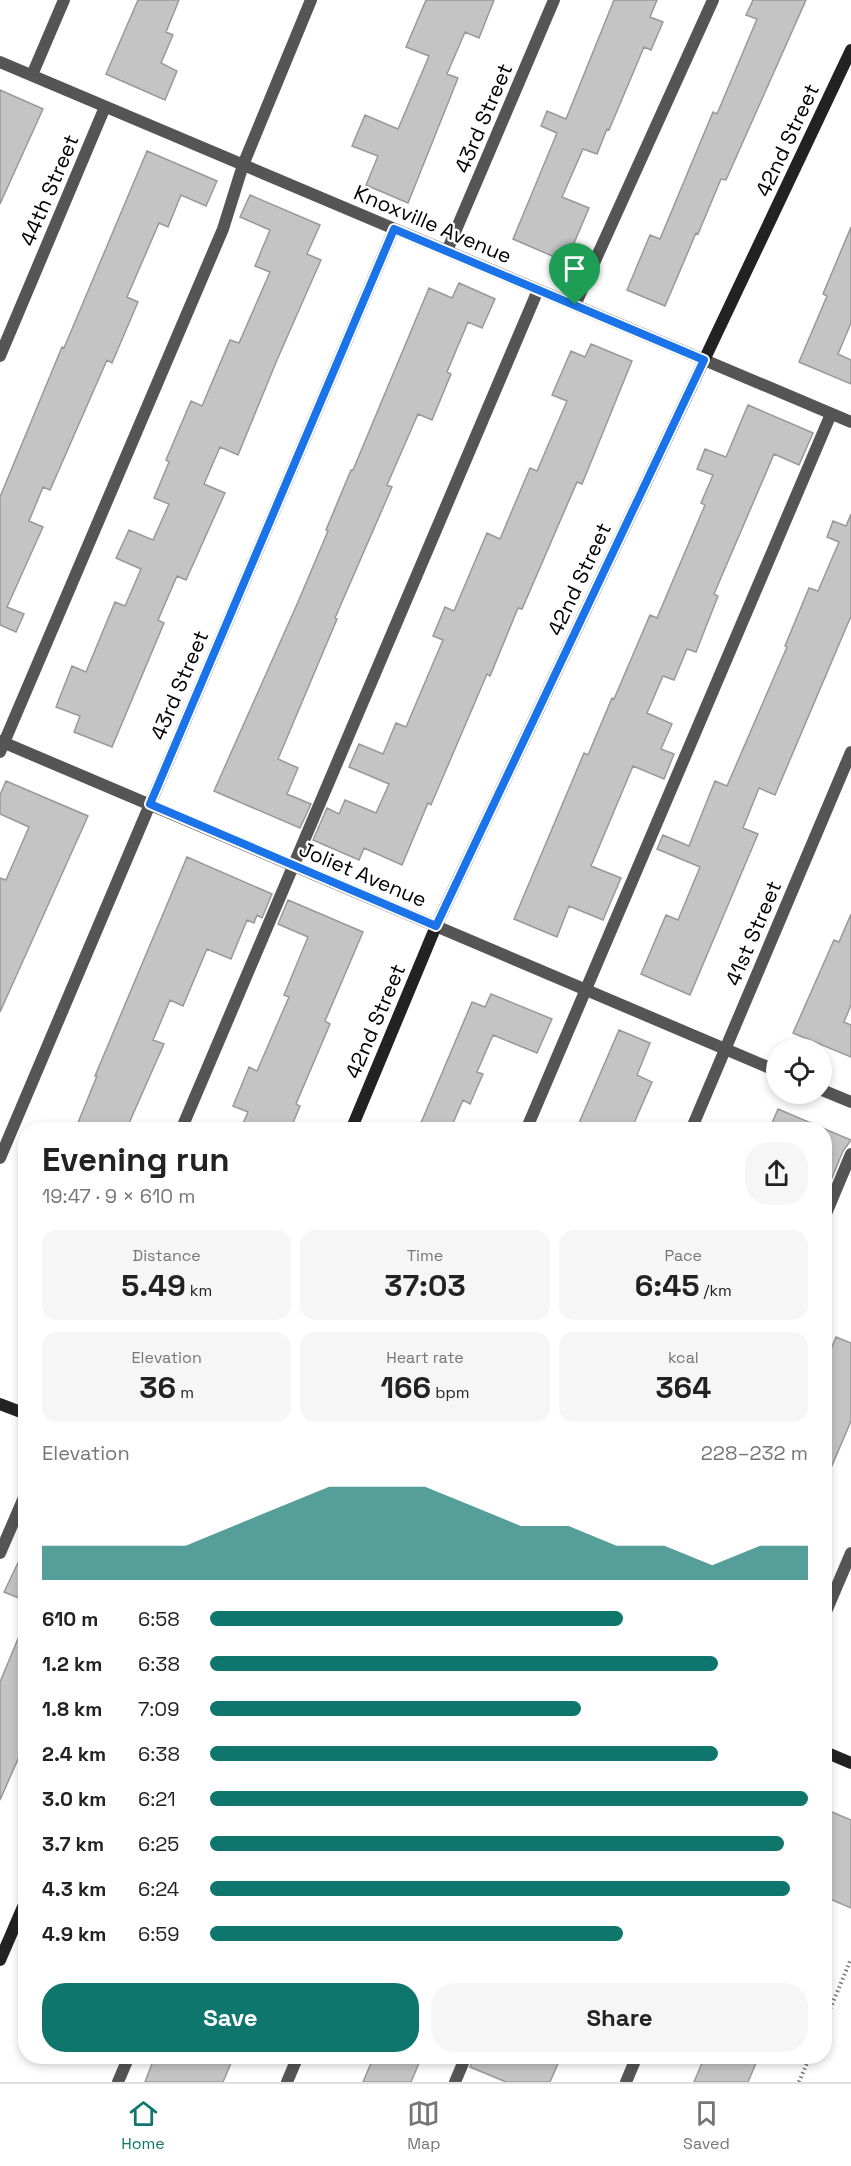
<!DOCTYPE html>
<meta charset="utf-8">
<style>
:root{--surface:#fff;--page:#f6f6f6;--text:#222;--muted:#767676;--line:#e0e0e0;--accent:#0f766e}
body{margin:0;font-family:"Space Grotesk",sans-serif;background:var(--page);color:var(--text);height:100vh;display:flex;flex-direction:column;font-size:22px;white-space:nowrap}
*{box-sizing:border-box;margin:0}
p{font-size:20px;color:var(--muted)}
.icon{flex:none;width:33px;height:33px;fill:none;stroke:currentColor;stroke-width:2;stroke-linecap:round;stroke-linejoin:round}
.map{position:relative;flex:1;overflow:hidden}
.details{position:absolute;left:18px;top:1122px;width:814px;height:942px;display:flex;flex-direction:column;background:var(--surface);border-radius:24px;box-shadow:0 3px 9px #0003}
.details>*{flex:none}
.controls{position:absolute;left:766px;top:1038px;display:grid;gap:12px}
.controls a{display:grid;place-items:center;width:66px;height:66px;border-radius:50%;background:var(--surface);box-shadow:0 3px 9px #0003;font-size:30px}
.pin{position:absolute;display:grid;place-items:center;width:51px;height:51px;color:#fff;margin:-62px -26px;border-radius:50% 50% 50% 0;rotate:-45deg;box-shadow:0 0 6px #0007}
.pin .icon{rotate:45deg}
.round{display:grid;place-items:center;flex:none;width:63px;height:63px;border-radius:24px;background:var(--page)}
.headline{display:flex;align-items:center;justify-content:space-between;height:102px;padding:0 24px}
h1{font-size:33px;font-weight:800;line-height:45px}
.metrics{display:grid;grid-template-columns:repeat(3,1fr);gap:9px;height:102px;padding:6px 24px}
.metrics div{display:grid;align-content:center;border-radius:15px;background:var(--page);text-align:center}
.metrics b{font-size:30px;font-weight:800}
.metrics small{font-size:16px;font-weight:400}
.metrics p{font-size:16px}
.chart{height:168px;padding:12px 24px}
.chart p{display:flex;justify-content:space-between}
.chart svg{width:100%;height:108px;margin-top:6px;fill:var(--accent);opacity:.7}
.action{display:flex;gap:12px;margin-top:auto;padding:12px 24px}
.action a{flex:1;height:69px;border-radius:24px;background:var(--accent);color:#fff;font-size:24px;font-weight:800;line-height:69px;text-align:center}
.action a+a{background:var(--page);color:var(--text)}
ul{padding:0 24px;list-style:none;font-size:20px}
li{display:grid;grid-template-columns:96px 72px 1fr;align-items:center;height:45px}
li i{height:15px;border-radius:8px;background:var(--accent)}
.tabs{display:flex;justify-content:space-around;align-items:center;height:84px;border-top:2px solid var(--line);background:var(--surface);font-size:16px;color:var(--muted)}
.tabs a{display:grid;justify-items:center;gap:3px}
.tabs .on{color:var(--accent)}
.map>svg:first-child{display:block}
.building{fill:#c4c4c4;stroke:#999;stroke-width:1.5}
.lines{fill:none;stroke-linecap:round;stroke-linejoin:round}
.path{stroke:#777;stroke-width:4;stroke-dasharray:1.5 3;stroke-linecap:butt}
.lane{stroke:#555;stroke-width:12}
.street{stroke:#555;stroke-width:12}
.secondary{stroke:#222;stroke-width:12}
.route-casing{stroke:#fff;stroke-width:12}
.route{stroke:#1a73e8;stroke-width:8}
.labels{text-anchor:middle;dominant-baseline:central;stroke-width:4.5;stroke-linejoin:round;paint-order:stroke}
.street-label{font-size:21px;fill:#000;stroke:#fff}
</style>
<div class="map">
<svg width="851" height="2082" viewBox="0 0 851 2082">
<rect width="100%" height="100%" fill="#fff"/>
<path class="building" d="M138,0h41l-13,32 7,3 -12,28 16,8 -12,29 -59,-26z
M426,0h68l-15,38 -14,-6 -18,42 11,4 -50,125 -42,-18 12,-29 -26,-10 13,-31 33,14 31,-73 -23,-9z
M614,0h43l-7,17 13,5 -12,28 -7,-3 -35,83 -2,-1 -10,25 -14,-5 -21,48 27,11 -23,54 -53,-23 44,-106 -16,-7 6,-15 19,8z
M753,0h53l-80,180 -5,-1 -23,55 -2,-1 -31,73 -38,-16 23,-55 10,4 53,-127 4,2 40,-95 -11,-4z
M0,90l43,19 -43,95z
M147,151l70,30 -11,25 -25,-11 -13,32 -9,-4 -32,74 11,5 -26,61 -5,-3 -57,130 -7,-3 -14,34 14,6 -36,80 17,7 -8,18 -16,-7v-128l62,-150 2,1z
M250,195l70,30 -13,29 14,6 -44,100 -39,95 -18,-8 -16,37 21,9 -39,87 -9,-4 -19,44 6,3 -52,124 -38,-15 6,-16 -24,-9 16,-41 14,6 29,-70 10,4 16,-37 -25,-11 13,-28 24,10 16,-36 -15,-6 15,-36 -3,-2 25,-59 11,5 28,-66 9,3 31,-71 -15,-6 15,-36 -30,-13z
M851,227v96l-13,31 13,6v24l-52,-22 28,-66 -4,-2z
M459,283l36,16 -13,29 -14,-6 -21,50 4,2 -19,46 -14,-6 -31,71 5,2 -57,131 2,1 -59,140 20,9 -11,26 24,10 -11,24 -86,-37 84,-189 30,-71 -2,-1 25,-60h2l76,-182 23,10z
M591,344l41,17 -50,123 -5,-2 -55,127 -4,-1 -28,68 -3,-2 -56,131 -3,-2 -26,62 -38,-17 -5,12 -46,-20 14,-32 12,6 6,-14 31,13 13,-29 -40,-17 10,-23 24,10 13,-31 10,4 37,-87 -10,-4 12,-29 9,4 33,-78 13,6 30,-71 7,3 30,-70 -15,-6 19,-44 14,6z
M748,405l65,28 -14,32 -25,-11 -60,140 4,2 -22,56 -9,-3 -13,31 -11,-4 -16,37 25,11 -11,25 13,5 -10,25 -31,-13 -42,100 30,12 -18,42 -34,-14 -12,31 -43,-18 70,-166 4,2 24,-57 2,1 36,-84 7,3 48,-113 -4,-2 12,-28 -16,-6 8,-20 21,8z
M851,514v102l-76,179 -16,-7 -16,40 15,6 -68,161 -49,-21 25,-59 12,5 22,-53 -43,-18 6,-14 26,11 26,-65 12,5 60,-139 -2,-1 24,-58 9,3 21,-49 -12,-5 6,-16 13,5z
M6,781l82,35 -88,196v-134l6,2 23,-53 -29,-13v-19z
M187,857l85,37 -10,24 -5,-3 -3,8 -7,-3 -16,39 -24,-10 -24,57 -13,-6 -17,40 11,4 -38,86h-51l22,-54h-2z
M288,900l75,32 -38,89 5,3 -34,80 4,2 -10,24h-50l8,-18 -15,-6 16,-39 8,4 32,-74 -5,-2 24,-58 -30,-13z
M851,914v91l-7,17 7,3v32l-58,-24 41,-93 5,2z
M491,994l61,25 -15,34 -44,-18 -16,37 6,2 -13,30 -7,-4 -13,30h-32l54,-128 13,5z
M619,1030l31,13 -13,32 15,7 -21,48h-55z
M778,1109l73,31 -8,11 -18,44v-65h-56z
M836,1337l15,6v78l-26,61v-119z
M26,1546v55l-22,-9z
M25,1622l1,119 -26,59v-118z
M825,1809l26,11v88l-26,-11z
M155,2056h79l-11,26h-78z
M374,2056h48l-11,26h-48z
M474,2056h75l10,5 -9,21h-44l-36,-15z
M705,2056h54l-11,26h-54z"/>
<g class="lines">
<path class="path" d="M825,2021l26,-62
M799,2082l11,-26"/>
<path class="lane" d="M575,305l138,-305
M0,752l223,-523 20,-64 68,-165
M181,1130l357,-840
M526,1130l305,-716
M825,1216l26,-62
M0,1553l26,-60
M118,2082l11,-26
M455,2082l11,-26"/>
<path class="street" d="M0,62l851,360
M32,75l32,-75
M447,251l107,-251
M0,356l105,-249
M0,741l777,330
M822,1090l29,12
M691,1130l160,-378
M0,1158l394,-929
M825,1614l26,-61
M287,2082l11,-26
M626,2082l11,-26"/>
<path class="secondary" d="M351,1130l85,-204 415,-876
M0,1404l26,10
M825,1752l26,11
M0,1960l26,-60"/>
</g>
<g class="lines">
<g class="route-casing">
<path id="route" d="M394,229l310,131 -268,566 -286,-122z"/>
</g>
<use href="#route" class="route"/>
</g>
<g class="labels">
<g class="street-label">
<text transform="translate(483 118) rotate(-67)">43rd Street</text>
<text transform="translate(787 140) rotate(-65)">42nd Street</text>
<text transform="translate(49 190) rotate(-67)">44th Street</text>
<text transform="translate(433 224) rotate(23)">Knoxville Avenue</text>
<text transform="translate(579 579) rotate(-65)">42nd Street</text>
<text transform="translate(179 685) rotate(-67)">43rd Street</text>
<text transform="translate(363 874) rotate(23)">Joliet Avenue</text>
<text transform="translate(753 933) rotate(-67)">41st Street</text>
<text transform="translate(375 1021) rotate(-67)">42nd Street</text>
</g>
</g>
</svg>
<div class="controls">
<a><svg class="icon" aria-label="locate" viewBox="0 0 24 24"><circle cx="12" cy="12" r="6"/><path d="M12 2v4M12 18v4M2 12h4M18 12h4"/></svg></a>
</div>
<div class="pin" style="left:575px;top:305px;background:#1e9e55"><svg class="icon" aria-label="arrive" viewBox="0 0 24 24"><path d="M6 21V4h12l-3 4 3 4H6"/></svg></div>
<section class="details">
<div class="headline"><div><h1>Evening run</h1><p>19:47 · 9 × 610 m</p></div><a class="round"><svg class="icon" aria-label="share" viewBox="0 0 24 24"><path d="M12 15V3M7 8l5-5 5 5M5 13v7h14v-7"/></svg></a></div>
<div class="metrics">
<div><p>Distance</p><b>5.49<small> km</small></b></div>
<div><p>Time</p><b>37:03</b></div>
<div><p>Pace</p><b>6:45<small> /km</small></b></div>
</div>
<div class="metrics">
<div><p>Elevation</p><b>36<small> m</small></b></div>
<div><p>Heart rate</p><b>166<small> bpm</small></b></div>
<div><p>kcal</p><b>364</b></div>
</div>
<div class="chart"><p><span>Elevation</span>228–232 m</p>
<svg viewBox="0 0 160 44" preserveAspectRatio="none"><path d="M0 44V30L10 30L20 30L30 30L40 22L50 14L60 6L70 6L80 6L90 14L100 22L110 22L120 30L130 30L140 38L150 30L160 30V44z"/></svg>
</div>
<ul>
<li><b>610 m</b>6:58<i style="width:69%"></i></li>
<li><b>1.2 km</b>6:38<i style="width:85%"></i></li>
<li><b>1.8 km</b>7:09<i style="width:62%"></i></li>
<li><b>2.4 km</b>6:38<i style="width:85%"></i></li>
<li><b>3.0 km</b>6:21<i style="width:100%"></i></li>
<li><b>3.7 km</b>6:25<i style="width:96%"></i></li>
<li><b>4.3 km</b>6:24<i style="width:97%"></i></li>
<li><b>4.9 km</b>6:59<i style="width:69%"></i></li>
</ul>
<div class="action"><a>Save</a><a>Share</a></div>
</section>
</div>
<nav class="tabs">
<a class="on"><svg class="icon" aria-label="home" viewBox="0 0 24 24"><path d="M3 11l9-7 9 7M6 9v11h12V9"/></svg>Home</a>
<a><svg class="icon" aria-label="map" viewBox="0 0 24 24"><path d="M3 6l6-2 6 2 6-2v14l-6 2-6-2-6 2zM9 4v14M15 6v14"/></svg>Map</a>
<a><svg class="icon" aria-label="saved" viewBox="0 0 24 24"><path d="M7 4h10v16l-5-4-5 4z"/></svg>Saved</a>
</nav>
